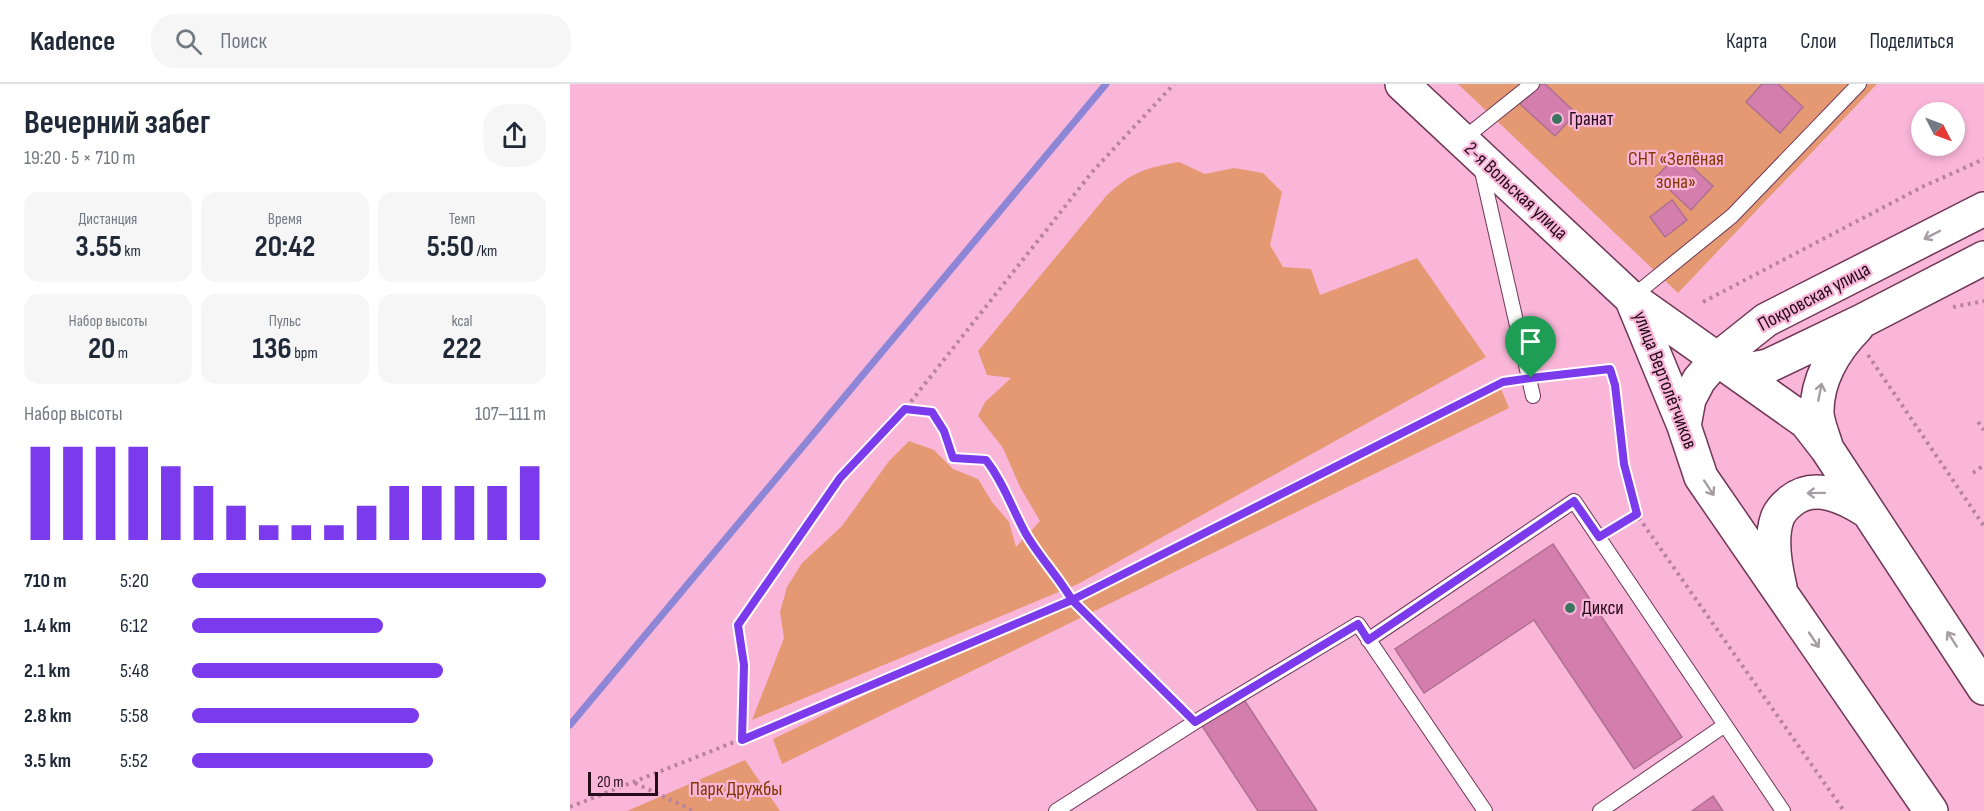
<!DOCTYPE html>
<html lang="ru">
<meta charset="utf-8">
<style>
:root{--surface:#fff;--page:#f6f6f7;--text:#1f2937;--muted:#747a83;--line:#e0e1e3;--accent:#7c3aed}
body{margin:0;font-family:"Sofia Sans Condensed",sans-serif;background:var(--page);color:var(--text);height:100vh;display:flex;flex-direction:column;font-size:22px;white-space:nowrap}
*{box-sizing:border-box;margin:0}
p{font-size:20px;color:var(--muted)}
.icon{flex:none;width:33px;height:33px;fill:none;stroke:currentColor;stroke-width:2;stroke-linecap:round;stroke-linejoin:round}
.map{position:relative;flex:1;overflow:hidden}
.drawer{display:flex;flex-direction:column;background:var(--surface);width:570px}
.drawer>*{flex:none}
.needle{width:39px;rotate:132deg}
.buttons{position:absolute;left:1341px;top:18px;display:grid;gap:12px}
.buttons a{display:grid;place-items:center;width:54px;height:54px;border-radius:50%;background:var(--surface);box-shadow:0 3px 9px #0003;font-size:30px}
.scale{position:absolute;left:18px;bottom:15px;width:70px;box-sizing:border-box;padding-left:6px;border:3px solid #240c1a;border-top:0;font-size:16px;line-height:21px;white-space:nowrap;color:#240c1a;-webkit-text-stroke:4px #fab6d9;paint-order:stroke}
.pin{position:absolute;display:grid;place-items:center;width:51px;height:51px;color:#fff;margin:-62px -26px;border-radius:50% 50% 50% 0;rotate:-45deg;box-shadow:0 0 6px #0007}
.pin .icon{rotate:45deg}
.round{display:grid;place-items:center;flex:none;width:63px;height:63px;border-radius:24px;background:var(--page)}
.head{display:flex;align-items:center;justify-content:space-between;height:102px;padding:0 24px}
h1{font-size:33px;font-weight:700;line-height:45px}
.figures{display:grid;grid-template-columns:repeat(3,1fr);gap:9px;height:102px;padding:6px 24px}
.figures div{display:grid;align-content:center;border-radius:15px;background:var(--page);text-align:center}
.figures b{font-size:30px;font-weight:700}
.figures small{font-size:16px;font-weight:400}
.figures p{font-size:16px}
.chart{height:168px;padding:12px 24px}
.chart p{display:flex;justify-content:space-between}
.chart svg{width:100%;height:108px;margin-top:6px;stroke:var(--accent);stroke-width:6}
ul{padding:0 24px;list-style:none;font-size:20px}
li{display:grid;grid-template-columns:96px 72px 1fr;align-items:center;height:45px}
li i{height:15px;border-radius:8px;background:var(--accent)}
header{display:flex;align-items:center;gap:36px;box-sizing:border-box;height:84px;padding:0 30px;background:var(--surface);border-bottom:2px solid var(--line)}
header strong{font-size:28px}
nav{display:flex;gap:33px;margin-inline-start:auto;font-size:21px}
.search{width:420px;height:54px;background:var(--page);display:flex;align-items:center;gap:15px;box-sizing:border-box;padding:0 21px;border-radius:24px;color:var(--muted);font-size:22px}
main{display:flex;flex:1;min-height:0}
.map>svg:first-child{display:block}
.green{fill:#e49973}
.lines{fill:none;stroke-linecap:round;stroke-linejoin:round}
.stream{stroke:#8d85d6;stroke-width:7}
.building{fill:#d37eac;stroke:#af7091;stroke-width:1.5}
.lane-casing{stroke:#6f3656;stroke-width:16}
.secondary-casing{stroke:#6f3656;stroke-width:36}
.path{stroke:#b9829f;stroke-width:4;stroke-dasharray:3 4.5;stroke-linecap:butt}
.lane{stroke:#fff;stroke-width:14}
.secondary{stroke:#fff;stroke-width:33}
.oneway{stroke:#a79ea3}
.route-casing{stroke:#fff;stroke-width:12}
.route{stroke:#7c3aed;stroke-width:8}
.poi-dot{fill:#3a7560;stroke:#fab6d9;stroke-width:2}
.labels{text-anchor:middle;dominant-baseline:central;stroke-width:4.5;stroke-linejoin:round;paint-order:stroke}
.poi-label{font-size:20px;fill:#240c1a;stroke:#fab6d9;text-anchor:start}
.park-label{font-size:20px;fill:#833600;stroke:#fab6d9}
.street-label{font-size:20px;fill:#240c1a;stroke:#fab6d9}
</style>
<header>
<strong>Kadence</strong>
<div class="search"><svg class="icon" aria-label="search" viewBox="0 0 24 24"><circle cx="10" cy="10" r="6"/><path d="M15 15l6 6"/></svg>Поиск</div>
<nav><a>Карта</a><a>Слои</a><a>Поделиться</a></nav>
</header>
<main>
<section class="drawer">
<div class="head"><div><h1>Вечерний забег</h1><p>19:20 · 5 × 710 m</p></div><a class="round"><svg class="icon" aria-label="share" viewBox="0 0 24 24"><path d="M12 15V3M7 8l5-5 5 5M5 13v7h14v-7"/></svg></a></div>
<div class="figures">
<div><p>Дистанция</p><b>3.55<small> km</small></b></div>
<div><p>Время</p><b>20:42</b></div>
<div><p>Темп</p><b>5:50<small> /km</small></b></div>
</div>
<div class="figures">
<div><p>Набор высоты</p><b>20<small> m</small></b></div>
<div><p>Пульс</p><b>136<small> bpm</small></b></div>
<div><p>kcal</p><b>222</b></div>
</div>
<div class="chart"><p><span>Набор высоты</span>107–111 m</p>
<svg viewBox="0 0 160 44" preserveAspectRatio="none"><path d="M5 44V6M15 44V6M25 44V6M35 44V6M45 44V14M55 44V22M65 44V30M75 44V38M85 44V38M95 44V38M105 44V30M115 44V22M125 44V22M135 44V22M145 44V22M155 44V14"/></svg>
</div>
<ul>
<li><b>710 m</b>5:20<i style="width:100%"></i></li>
<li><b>1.4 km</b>6:12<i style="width:54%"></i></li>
<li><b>2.1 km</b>5:48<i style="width:71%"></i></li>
<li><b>2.8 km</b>5:58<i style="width:64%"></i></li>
<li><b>3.5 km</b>5:52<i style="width:68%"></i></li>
</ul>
</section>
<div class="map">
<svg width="1414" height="727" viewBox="0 0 1414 727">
<rect width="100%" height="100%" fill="#fab6d9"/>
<path class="green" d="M888,0h419l-199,209z
M609,78l26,12 29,-6 29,5 19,19 -12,53 13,22 28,2 9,26 97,-37 69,99 -408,227 -326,136 32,-82 -4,-26 7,-25 15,-24 40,-37 47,-65 20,-20 25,9 19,19 25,10 14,23 17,20 7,25 24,-26 -20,-34 -17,-39 -25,-32 7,-14 26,-24 -24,-3 -9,-24 129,-156c25,-23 38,-27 72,-33z
M931,305l8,19 -727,356 -9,-25z
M175,676l35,51h-153z"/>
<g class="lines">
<path class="stream" d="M0,641l536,-641"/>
</g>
<path class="building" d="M968,0h7l31,29 -21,23 -35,-32z
M1192,0h16l25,23 -23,26 -34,-31z
M1108,70l35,32 -22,24 -35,-33z
M1102,116l15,20 -22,17 -15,-20z
M983,460l129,193 -48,32 -100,-149 -110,73 -29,-44z
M673,614l74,113h-59l-56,-85z
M1143,712l10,15h-31z"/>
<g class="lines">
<g class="lane-casing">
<path id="lane" d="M892,56l70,-56
M911,83l52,229
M1061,214l101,-82 127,-132
M798,556l206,-139 209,310
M486,727l139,-89 163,-98 127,187
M1030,727l125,-86"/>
</g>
<g class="secondary-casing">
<path id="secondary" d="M832,0l229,214 175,124 21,27 157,239
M1062,216l52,126 17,51 230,334
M1167,288l31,-6 94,-45 122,-63
M1114,342l5,-27 10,-19 18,-21 49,-39 218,-111
M1256,362c-3,-10 -8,-22 -9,-32 -1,-33 17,-64 40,-87
M1210,503c-5,-21 -10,-47 -3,-68 2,-7 9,-14 14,-18 24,-19 54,-4 76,10"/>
</g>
<path class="path" d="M1133,218l221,-116 60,-27
M1383,223l31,-6
M1298,271l116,171
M975,293l65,-8 5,16 9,79 13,51 207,296
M336,325l26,3 11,19 10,27 33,2c19,24 27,52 43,78 13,22 30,40 43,62l110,109
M1408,338l6,8
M1403,389l11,-8
M1042,446l25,-15
M172,655l2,-74 -6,-40 102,-147 65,-69 188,-238 81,-87
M65,699l59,28
M0,723l172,-68 330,-139 431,-218 8,-1"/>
<use href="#lane" class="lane"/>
<use href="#secondary" class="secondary"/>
</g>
<defs><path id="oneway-shaft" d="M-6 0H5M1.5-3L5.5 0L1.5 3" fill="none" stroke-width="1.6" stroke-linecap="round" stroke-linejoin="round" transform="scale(1.5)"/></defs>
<g class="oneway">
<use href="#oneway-shaft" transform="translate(1362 151) rotate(153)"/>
<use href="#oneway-shaft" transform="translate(1250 308) rotate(-79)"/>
<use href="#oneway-shaft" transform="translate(1139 404) rotate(57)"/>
<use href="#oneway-shaft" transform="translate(1246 409) rotate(179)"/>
<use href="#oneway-shaft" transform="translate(1382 555) rotate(-123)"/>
<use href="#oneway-shaft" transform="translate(1244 556) rotate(56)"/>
</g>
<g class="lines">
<g class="route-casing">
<path id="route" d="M961,294l-28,4 -431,218c-14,-24 -32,-42 -46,-66 -14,-25 -22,-51 -40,-74l-33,-2 -9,-27 -12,-19 -27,-3 -65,69 -102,147 6,40 -2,75 330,-140 123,122 163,-98 10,16 206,-139 25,36 38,-23 -13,-50 -9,-79 -5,-16 -79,9"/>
</g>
<use href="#route" class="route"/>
</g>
<g class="poi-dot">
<circle cx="987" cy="35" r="6"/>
<circle cx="1000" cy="524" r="6"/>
</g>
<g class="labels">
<g class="poi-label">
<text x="999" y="35">Гранат</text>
<text x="1012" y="524">Дикси</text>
</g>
<g class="park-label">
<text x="1106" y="75">СНТ «Зелёная<tspan x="1106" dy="23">зона»</tspan></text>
<text x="166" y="705">Парк Дружбы</text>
</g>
<g class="street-label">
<text transform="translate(946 107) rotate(43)">2-я Вольская улица</text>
<text transform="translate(1244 213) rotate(-28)">Покровская улица</text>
<text transform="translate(1095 296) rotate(69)">улица Вертолётчиков</text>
</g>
</g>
</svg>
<div class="buttons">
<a><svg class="needle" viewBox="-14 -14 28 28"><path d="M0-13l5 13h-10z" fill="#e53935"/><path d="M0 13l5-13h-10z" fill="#747a83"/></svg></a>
</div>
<div class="scale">20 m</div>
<div class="pin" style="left:961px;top:294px;background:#1e9e55"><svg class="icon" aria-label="arrive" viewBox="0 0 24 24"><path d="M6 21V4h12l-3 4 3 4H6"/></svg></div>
</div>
</main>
